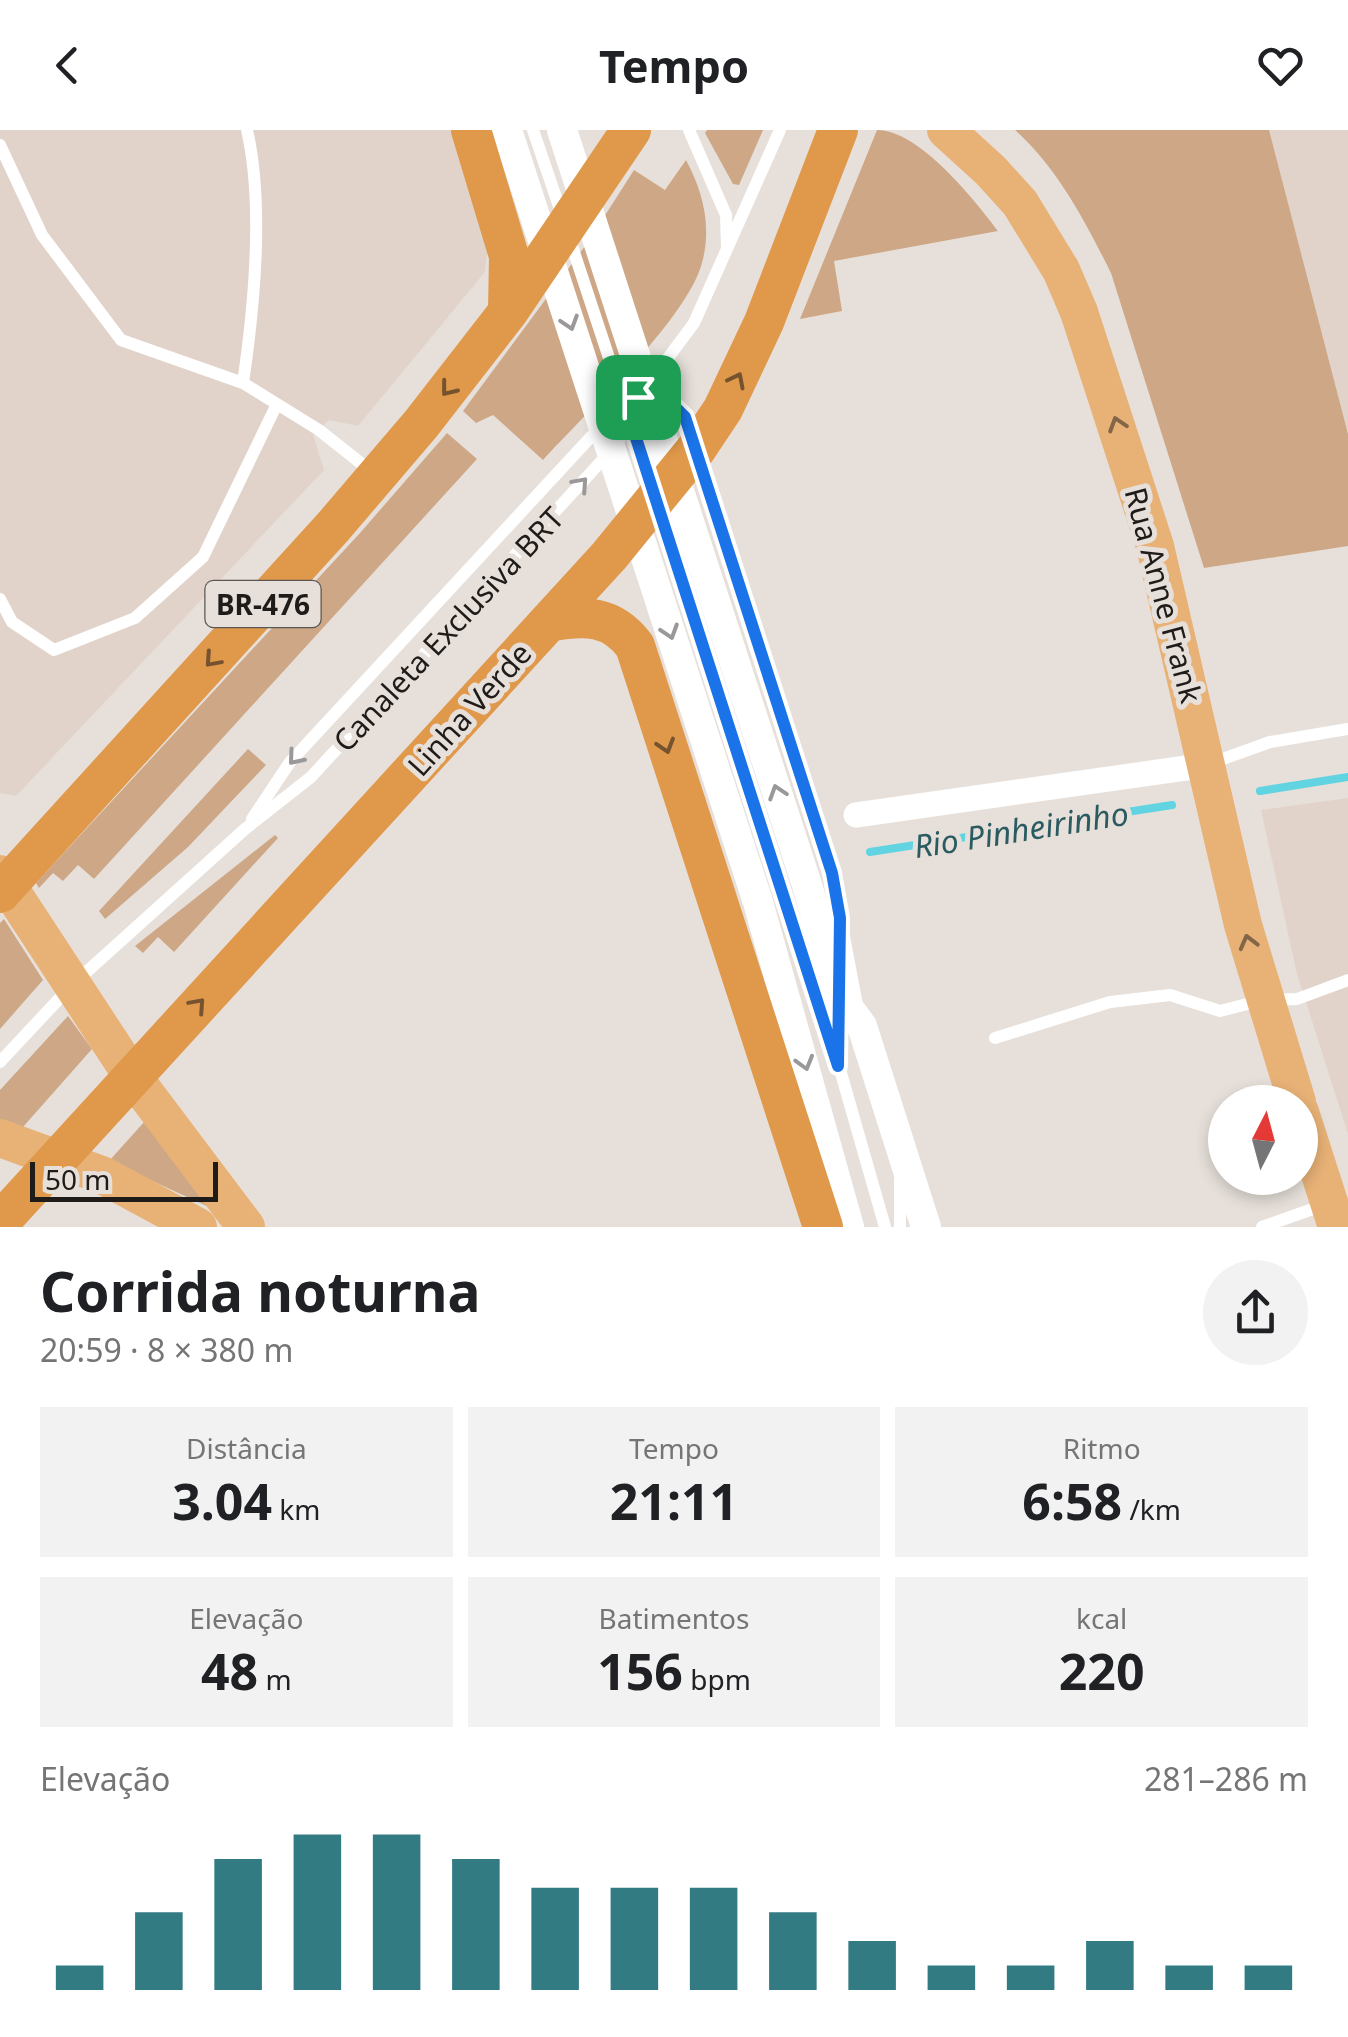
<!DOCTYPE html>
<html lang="pt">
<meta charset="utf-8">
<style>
:root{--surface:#fff;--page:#f2f2f2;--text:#202124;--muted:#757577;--accent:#337b83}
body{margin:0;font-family:"Noto Sans",sans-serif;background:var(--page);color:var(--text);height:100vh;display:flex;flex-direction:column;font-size:38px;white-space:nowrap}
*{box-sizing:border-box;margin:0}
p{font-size:32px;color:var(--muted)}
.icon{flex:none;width:55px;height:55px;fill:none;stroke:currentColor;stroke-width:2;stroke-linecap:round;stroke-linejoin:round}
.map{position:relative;height:1097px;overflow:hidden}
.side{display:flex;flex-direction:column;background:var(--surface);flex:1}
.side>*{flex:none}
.needle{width:65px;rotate:6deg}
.controls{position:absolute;left:1208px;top:955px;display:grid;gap:20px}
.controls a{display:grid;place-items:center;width:110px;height:110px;border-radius:50%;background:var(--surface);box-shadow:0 5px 15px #0003;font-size:50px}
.scale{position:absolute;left:30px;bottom:25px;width:188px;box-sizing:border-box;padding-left:10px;border:5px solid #1e1b19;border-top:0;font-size:28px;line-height:35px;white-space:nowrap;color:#1e1b19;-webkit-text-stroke:8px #e7e0da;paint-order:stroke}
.pin{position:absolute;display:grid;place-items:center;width:85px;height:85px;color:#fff;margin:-42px;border-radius:20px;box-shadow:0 5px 15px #0006}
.round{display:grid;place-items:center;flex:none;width:105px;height:105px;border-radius:52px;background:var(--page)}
.headline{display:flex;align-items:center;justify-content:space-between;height:170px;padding:0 40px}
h1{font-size:55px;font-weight:700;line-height:75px}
.figures{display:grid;grid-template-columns:repeat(3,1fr);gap:15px;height:170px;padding:10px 40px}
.figures div{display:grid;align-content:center;border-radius:0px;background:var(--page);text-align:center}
.figures b{font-size:50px;font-weight:700}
.figures small{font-size:28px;font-weight:400}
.figures p{font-size:28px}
.chart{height:280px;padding:20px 40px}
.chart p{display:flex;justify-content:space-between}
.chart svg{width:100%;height:180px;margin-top:10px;stroke:var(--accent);stroke-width:6}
header{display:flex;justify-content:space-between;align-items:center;height:130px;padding:0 40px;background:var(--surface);font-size:45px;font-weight:700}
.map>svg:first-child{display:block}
.built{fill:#e1d3c9}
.green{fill:#cea786}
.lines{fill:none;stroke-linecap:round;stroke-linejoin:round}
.stream{stroke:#62d4e1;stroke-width:8}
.service{stroke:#fff;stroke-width:12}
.minor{stroke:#fff;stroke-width:25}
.tertiary{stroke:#fff;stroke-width:30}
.primary{stroke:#e8b277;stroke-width:38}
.trunk{stroke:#e0984a;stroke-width:40}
.oneway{stroke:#9a9898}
.oneway2{stroke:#75532f}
.oneway3{stroke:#836648}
.route-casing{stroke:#fff;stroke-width:20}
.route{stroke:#1a73e8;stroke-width:12}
.labels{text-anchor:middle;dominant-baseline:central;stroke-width:10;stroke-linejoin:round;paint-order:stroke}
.shield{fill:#e7e0da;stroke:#5a5653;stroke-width:2.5}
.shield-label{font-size:28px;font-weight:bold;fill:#1e1b19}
.street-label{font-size:30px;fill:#1e1b19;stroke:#e7e0da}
.water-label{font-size:32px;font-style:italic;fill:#295b60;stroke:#e7e0da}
</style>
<header><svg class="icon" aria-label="back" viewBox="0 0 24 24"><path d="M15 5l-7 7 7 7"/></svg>Tempo<svg class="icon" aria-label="heart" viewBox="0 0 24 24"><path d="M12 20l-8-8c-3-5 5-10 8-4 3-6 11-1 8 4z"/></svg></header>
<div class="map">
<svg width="1348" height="1097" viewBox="0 0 1348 1097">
<rect width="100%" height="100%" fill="#e7e0da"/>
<path class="built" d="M0,0h454l35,107 -4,35 -127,154 -29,-6 -16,15 11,35 -308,326 -16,-3z
M1269,0h79v304l-53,-203z
M1348,668v336l-51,-160 -36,-164z"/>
<path class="green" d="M707,0h56l-24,55 -6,-1 -28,-51z
M877,0c42,0 97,69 121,101l-164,30 8,50 -42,8z
M1015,0h254l79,304v112l-144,22 -93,-295c-25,-50 -53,-105 -96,-143z
M686,30c17,32 26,66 16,103 -15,56 -118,152 -159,197l-50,-45 -17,8 -13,-12 125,-169 46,-72 31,20z
M447,303l30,26 -383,420 -16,-14 -15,16 -10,-8 -14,15 -3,-5 324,-350z
M248,619l18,16 -78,82 -83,72 -6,-8z
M275,705l3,3 -104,114 -16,-15 -15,16 -8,-7z
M4,789l39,61 -43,49v-106z
M68,886l24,33 -69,78 -23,-6v-31z
M145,991l68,88 -104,-48z"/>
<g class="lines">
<path class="stream" d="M1260,661l88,-14
M870,722l302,-47"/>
<path class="service" d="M533,0l30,88
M689,0l37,85 1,32
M0,15l42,90 79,105 122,43 76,47 53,42
M569,107l83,251
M243,253c11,-75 21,-179 4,-253
M651,267c27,2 34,19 42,42
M620,283l19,-16 55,-74 86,-193
M700,328l132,415 25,132
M659,377l180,559 46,161
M0,469l12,23 42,28 81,-32 68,-61 74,-153
M1209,634l61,-22 78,-13
M252,689l38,-57 310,-335
M995,908l115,-36 60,-7 50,16 43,-11 34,-1 51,-19
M839,921v-45
M0,932l72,-77 173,-156 66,-52 308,-335 7,-30
M900,1050v47
M1262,1097l65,-23"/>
<path class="minor" d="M856,685l351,-50"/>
<path class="tertiary" d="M507,0l251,772 91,325
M562,0l245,755 32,110 23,31 64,201"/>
<path class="primary" d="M946,0l45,41 29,32 41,67 18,42 76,234 88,379 54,177
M0,744l133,203 113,150
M1300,982l37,115
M0,1008l102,37 96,52"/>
<path class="trunk" d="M471,0l38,126 -1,56
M549,492c36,-7 63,-7 86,24l188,581
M0,763l333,-366 88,-103 87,-112 123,-182
M0,1092l609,-666 88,-108 26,-39 41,-87 74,-192"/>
</g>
<defs><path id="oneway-chevron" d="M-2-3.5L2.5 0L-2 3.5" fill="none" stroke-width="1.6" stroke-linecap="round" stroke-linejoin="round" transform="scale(2.5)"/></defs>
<g class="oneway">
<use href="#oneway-chevron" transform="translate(570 193) rotate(72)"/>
<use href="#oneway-chevron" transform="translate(581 354) rotate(-48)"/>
<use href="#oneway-chevron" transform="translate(670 502) rotate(72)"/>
<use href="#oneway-chevron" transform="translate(295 628) rotate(130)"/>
<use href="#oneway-chevron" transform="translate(777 662) rotate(-108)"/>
<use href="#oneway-chevron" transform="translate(805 933) rotate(74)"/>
</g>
<g class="oneway2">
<use href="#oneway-chevron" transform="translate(737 250) rotate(-63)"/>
<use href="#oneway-chevron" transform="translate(448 259) rotate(128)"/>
<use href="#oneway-chevron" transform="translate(212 530) rotate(132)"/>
<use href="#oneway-chevron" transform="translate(666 616) rotate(73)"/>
<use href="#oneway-chevron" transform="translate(198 875) rotate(-48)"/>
</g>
<g class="oneway3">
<use href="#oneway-chevron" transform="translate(1117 294) rotate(-108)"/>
<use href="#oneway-chevron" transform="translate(1248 812) rotate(-105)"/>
</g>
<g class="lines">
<g class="route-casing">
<path id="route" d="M638,267l30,3 17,17 147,456 8,45 -2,148 -211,-656z"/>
</g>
<use href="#route" class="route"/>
</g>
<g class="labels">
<rect class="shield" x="205.5" y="451" width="115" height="46" rx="8"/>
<g class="shield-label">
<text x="263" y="474">BR-476</text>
</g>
<g class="street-label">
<text transform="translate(1164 465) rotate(75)">Rua Anne Frank</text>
<text transform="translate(448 499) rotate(-47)">Canaleta Exclusiva BRT</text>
<text transform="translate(469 579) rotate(-48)">Linha Verde</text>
</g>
<g class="water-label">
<text transform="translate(1021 699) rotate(-9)">Rio Pinheirinho</text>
</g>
</g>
</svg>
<div class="controls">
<a><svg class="needle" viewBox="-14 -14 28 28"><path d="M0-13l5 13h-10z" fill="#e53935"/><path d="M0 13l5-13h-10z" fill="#757577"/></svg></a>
</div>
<div class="scale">50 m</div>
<div class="pin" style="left:638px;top:267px;background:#1e9e55"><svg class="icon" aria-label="arrive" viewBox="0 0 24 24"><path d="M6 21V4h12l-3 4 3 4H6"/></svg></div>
</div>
<section class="side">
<div class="headline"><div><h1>Corrida noturna</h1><p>20:59 · 8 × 380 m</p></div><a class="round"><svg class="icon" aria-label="share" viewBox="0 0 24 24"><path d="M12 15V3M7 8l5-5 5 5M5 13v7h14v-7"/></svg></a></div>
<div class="figures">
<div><p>Distância</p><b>3.04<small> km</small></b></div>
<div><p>Tempo</p><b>21:11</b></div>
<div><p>Ritmo</p><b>6:58<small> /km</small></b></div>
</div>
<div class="figures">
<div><p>Elevação</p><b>48<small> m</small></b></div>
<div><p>Batimentos</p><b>156<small> bpm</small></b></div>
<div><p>kcal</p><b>220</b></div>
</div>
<div class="chart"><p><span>Elevação</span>281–286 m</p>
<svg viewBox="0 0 160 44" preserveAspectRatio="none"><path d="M5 44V38M15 44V25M25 44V12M35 44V6M45 44V6M55 44V12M65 44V19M75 44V19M85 44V19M95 44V25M105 44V32M115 44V38M125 44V38M135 44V32M145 44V38M155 44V38"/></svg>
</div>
</section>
